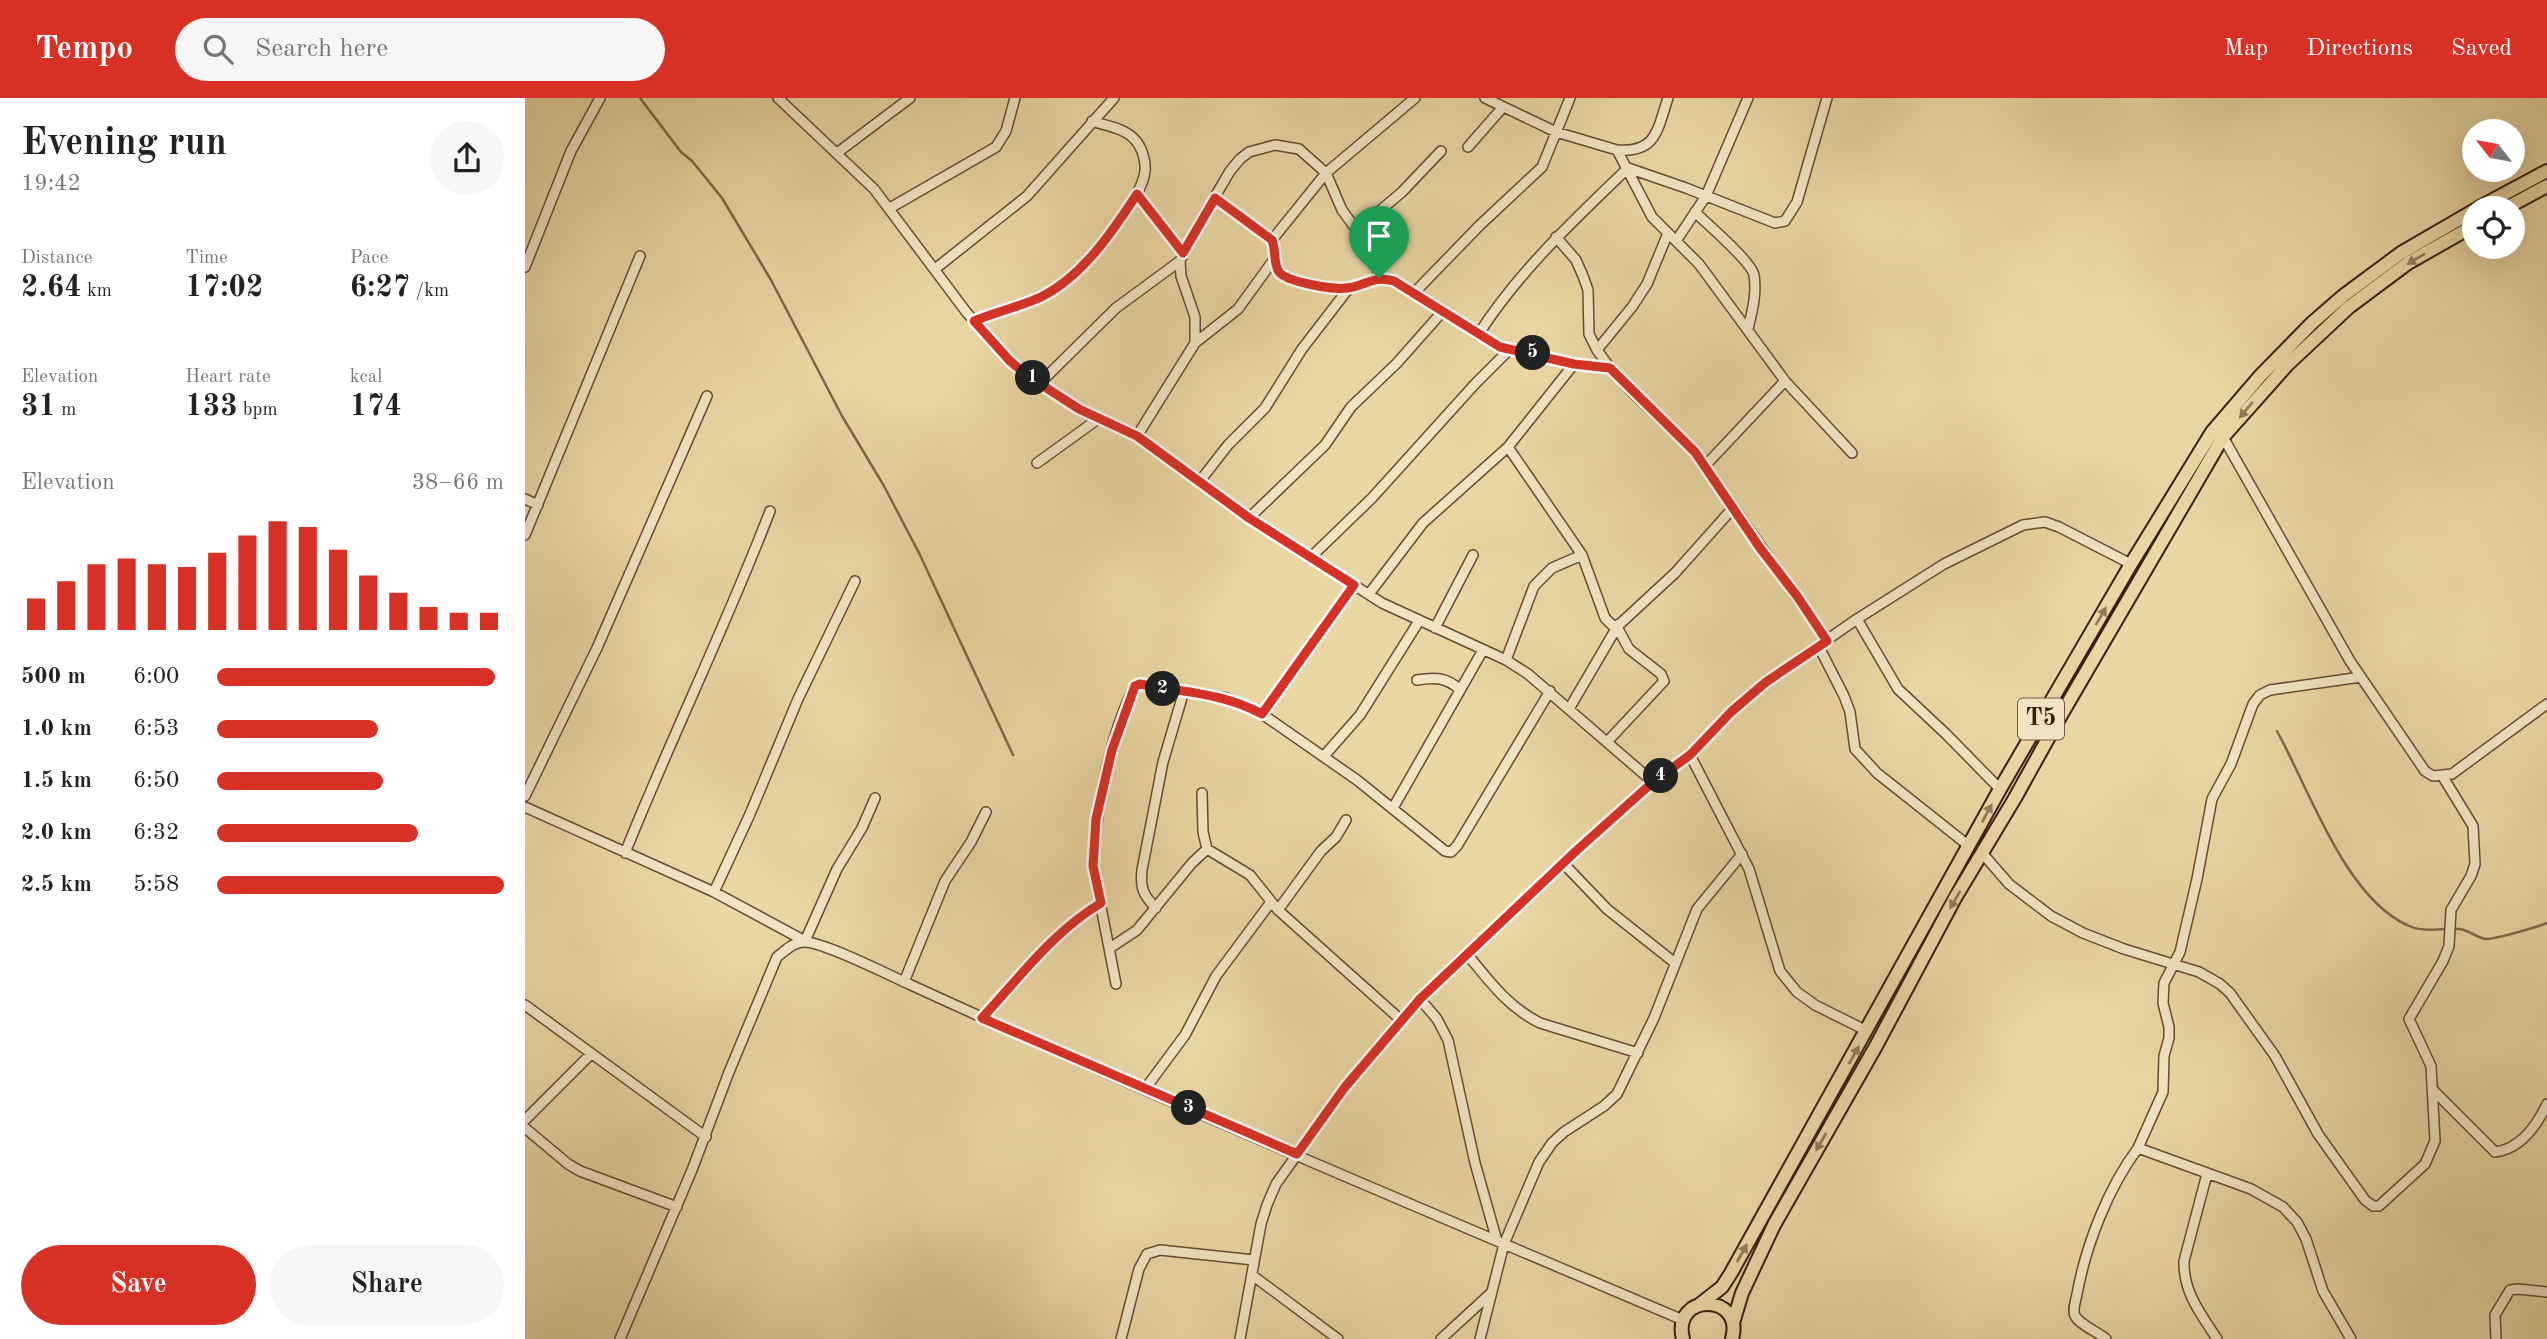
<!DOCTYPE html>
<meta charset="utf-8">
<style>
:root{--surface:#fff;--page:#f6f6f6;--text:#222;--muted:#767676;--accent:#d93025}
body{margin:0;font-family:"Old Standard TT",serif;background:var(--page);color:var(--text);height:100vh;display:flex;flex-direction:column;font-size:26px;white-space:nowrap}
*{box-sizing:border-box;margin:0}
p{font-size:23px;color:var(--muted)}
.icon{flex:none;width:38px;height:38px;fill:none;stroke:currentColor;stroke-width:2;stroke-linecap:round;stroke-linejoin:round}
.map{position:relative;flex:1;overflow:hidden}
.panel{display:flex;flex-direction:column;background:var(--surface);width:525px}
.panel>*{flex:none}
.needle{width:46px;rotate:301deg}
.fabs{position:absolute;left:1937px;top:21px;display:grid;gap:14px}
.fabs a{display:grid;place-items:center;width:63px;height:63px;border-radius:50%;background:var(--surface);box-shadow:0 7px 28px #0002;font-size:35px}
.pin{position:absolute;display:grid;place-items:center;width:60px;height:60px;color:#fff;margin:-72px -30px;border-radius:50% 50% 50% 0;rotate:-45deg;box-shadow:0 0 7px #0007}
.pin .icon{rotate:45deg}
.km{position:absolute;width:35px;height:35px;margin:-18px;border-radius:50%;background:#222;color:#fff;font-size:19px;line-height:35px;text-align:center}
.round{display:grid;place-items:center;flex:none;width:74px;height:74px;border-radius:37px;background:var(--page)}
.overview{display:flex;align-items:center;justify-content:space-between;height:119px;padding:0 21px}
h1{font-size:38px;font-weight:700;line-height:52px}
.metrics{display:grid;grid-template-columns:repeat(3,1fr);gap:10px;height:119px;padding:7px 21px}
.metrics div{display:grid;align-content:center}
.metrics b{font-size:30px;font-weight:700}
.metrics small{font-size:19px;font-weight:400}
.metrics p{font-size:19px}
.chart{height:196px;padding:14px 21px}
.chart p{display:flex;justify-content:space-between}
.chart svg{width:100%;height:126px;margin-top:7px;stroke:var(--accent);stroke-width:6}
.button{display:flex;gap:14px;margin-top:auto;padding:14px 21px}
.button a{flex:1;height:80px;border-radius:42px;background:var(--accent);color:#fff;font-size:28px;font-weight:700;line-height:80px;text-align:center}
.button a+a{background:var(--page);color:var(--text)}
ul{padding:0 21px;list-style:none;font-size:23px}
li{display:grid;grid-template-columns:112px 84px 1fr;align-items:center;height:52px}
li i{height:18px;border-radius:9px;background:var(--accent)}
header{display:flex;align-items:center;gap:42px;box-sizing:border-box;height:98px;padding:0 35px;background:var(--accent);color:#fff}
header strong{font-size:33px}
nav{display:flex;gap:38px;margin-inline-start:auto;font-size:24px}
.search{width:490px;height:63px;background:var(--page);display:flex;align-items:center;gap:18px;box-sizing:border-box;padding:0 24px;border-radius:38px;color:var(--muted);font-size:26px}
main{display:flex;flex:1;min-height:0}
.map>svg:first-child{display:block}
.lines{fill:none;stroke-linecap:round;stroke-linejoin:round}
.stream{stroke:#806649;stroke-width:2.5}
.minor-casing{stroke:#664b33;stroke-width:12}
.highway-casing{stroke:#3a1d0e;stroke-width:16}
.minor{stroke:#f1e4c3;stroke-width:9}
.highway{stroke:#e9d6a3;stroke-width:12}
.oneway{fill:#927a58}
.route-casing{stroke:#fff;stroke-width:14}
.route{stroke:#d93025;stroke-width:9}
.labels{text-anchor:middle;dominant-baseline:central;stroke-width:5;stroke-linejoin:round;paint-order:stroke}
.shield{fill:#f1e4c3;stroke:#715944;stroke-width:2}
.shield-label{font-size:24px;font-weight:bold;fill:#3a1d0e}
</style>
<header>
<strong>Tempo</strong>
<div class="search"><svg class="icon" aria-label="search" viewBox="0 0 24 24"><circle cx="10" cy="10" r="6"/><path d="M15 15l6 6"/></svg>Search here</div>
<nav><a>Map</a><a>Directions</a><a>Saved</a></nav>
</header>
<main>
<section class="panel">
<div class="overview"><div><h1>Evening run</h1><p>19:42</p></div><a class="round"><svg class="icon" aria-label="share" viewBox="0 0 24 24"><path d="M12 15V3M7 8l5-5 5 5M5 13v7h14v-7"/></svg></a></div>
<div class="metrics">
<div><p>Distance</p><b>2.64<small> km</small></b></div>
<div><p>Time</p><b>17:02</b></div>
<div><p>Pace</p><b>6:27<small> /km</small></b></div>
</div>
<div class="metrics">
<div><p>Elevation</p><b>31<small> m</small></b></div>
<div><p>Heart rate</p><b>133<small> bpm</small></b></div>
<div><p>kcal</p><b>174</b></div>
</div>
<div class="chart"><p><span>Elevation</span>38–66 m</p>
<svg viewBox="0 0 160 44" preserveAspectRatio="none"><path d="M5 44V33M15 44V27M25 44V21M35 44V19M45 44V21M55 44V22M65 44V17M75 44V11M85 44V6M95 44V8M105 44V16M115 44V25M125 44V31M135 44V36M145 44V38M155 44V38"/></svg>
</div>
<ul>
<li><b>500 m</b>6:00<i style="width:97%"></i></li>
<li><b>1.0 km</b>6:53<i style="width:56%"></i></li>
<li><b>1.5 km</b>6:50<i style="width:58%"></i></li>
<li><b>2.0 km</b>6:32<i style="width:70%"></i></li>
<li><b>2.5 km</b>5:58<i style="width:100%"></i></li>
</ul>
<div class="button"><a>Save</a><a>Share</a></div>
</section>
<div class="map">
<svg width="2022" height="1241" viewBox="0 0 2022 1241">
<rect width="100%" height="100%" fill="#e9d6a3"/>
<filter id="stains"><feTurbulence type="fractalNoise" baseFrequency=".00286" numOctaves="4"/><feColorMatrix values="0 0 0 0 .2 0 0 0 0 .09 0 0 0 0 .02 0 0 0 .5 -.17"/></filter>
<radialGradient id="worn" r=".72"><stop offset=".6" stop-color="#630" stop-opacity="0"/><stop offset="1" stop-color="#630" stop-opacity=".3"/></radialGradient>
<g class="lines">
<path class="stream" d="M115,0l41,54 11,9 30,37 49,82 71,136 42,70 36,69 93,200
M1752,633c32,58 68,166 130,194 18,9 35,2 53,4 8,1 16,8 25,10 8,1 52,-12 62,-16"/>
<g class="minor-casing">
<path id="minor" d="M253,0l96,91 93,124 50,55 62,41 58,27 112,82 133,85 124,57 22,14 125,108
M960,0l71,34 61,18 35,67 47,47 86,117 67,72
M943,49l35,-40
M1092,52c40,3 40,-20 51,-52
M312,55l73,-55
M612,96l46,59
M690,100l57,42c4,10 1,23 7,32 8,10 54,17 68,16 17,-2 28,-12 47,-8l106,67 74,17 36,4
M365,110l106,-61 10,-16 9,-33
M1170,114c12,12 56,49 59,63 3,19 -2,37 -6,54
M832,132l45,-38 39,-41
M1031,139l20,23 7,16 5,14 1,44 8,16 13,18 24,26 61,58 132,189
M747,142l54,-67 89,-75
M1151,143l30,-45 42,-98
M0,169l46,-116 29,-53
M410,171l92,-73 87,-98
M889,195l66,-68 62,-58 28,-69
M449,223c24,-10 55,-16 76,-29 28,-16 92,-89 95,-121 1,-10 -3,-23 -9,-30 -10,-13 -30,-15 -44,-20
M953,237c41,-64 95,-114 150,-167l58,20 89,35 10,-2 12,-19 30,-104
M670,245l43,-34 37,-51
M1072,252l35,-43 15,-23 21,-51
M515,285l76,-75 64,-47
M612,338l58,-93v-26l-14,-41 -1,-15 12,-25 38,-65 10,-12 9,-7 26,-7 24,4 27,24 16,37 33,45 4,23
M1698,339l127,224 75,110 8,5 19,-2 95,-70
M983,349l74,108 23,63 9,9 7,-4 54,-50 58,-65
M512,365l61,-44
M1179,369l81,-86
M675,383l28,-36 37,-37 37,-59 47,-61
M0,401l13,6
M724,420l76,-73 26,-38 46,-44 46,-52
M0,437l115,-279
M785,460l62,-60 103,-114 34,-34
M844,496l54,-71 85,-76 66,-83
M1332,521l41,70 48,45 54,55
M910,530l38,-73
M1294,549l25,49 6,16 5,37 22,24 92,73
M981,562l28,-74 18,-18 30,-13
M892,582c17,-3 30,-3 43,10
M1044,611l48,-82
M737,616l92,-129
M1082,644l57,-61 -3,-7 -32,-25 -12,-22
M1165,657l59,114 31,102 17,21 18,13 52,26
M799,658l36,-41 59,-94
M677,695l1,39 4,17 43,26 28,35 123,110
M0,698l72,-148 110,-252
M0,709l189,85 91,49 32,-72 25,-41 13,-30
M868,710l90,-158
M100,755c46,-115 101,-227 145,-342
M1458,756l26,30 42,32 32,17 41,16 75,23 21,12 10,9 45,63 43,78 47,66 8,6h6l46,-42 10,-23 -4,-75 -22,-47 34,-58 6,-15 2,-36 20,-34 4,-12 -2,-38 -30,-49
M1038,765l44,46 68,54
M189,794l36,-78 48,-115 57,-118
M631,810c-13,-13 -16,-20 -14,-38l21,-108 21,-71
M753,812l43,-59 15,-14 10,-17
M585,850l27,-18 55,-67 15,-14
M942,856c22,27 41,53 73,69l98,30
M379,884l41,-101 26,-39 15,-30
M591,886l-23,-118c3,-55 16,-131 42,-180l5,-2 86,14 36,16 95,66 88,71 6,1 6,-6 93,-155
M895,901l17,20 11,21 27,123 22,78
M0,907l181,132
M457,920c37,-40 72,-87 119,-115
M620,991l40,-54 31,-59 55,-74
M1907,991l63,63c25,-3 42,-27 52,-48
M0,1022l66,-66
M0,1030l43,36 12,7 97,36
M1613,1050l25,-56 1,-36 5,-18v-11l-6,-24 1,-20 16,-31 17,-73 15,-80 19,-35 22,-60 7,-9 10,-5 91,-13
M1682,1076l-23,87c-1,31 17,53 33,78
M727,1177l86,64
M95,1241l72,-169 37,-98 48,-115c8,-6 16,-15 27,-15 18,-1 87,34 107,43 255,117 514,225 772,335
M596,1241l18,-70 8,-15 13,-4 94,10
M715,1241l21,-115 6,-19 9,-21 69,-97 75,-88 156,-148 77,-69 37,-27 41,-43 35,-30 91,-63 87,-55 79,-39 22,-3 14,5 72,37
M916,1241l50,-46
M955,1241l24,-95 35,-82 13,-19 12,-11 40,-26 13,-12 37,-76 43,-109 45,-55
M1581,1241c-8,-7 -26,-14 -31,-23 -3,-6 1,-16 2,-22 9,-49 31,-106 61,-146l113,41 32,18 14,15 9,17 17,52 28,48
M1971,1241l-1,-24 15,-25 8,-1 29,3"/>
</g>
<g class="highway-casing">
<path id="highway" d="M1953,110l69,-37
M1981,110l41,-22
M1174,1207l23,-18 9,-14 269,-484 131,-225 81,-132 49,-57 51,-52 31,-27 58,-43 74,-43
M1208,1225l9,-30 32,-68 102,-179 79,-148 60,-100 46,-83 162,-278 65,-73 61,-57 59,-44 67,-38
M1158,1241c-12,-47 62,-46 49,0"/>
</g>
<use href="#minor" class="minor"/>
<use href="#highway" class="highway"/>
</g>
<defs><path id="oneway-solid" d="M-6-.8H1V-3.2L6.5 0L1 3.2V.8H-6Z" transform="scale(1.75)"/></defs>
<g class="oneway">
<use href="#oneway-solid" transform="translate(1891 161) rotate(149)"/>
<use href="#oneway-solid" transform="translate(1721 312) rotate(130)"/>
<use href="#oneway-solid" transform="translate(1576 518) rotate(-60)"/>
<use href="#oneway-solid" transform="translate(1462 715) rotate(-62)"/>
<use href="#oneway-solid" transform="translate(1430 802) rotate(120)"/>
<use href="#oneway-solid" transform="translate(1329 957) rotate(-61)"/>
<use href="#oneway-solid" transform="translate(1296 1044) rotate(120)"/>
<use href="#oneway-solid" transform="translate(1217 1155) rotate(-61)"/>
</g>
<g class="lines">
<g class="route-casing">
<path id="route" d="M612,96l46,59 32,-55 57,42c4,10 1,23 7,32 8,10 54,18 68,16 18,-2 26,-13 47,-7l106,66 74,17 36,4 85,84 65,96 37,48 30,45 -61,41 -35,30 -41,43 -37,27 -77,69 -156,148 -75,88 -48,67 -315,-136c37,-40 72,-87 119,-115l-8,-37 3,-47 16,-69 23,-64 5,-2c42,8 83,9 122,30l92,-129 -105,-67 -112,-82 -58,-27 -51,-33 -18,-15 -36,-40c21,-9 48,-15 67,-24 41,-20 72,-66 96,-103z"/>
</g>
<use href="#route" class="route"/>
</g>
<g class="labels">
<rect class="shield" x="1493" y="600.5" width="46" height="41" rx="5"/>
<g class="shield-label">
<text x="1516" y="621">T5</text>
</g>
</g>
<rect width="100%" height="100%" filter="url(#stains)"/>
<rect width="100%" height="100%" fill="url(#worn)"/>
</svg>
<div class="fabs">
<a><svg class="needle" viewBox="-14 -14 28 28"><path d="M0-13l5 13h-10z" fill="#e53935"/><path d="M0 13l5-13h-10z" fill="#767676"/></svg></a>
<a><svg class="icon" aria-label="locate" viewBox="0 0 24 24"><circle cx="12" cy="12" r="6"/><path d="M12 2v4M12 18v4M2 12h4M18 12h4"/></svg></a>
</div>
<div class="pin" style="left:854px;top:180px;background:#1e9e55"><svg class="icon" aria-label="arrive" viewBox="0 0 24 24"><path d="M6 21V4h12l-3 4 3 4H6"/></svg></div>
<b class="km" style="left:508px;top:280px">1</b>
<b class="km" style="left:638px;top:591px">2</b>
<b class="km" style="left:664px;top:1010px">3</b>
<b class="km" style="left:1136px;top:678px">4</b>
<b class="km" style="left:1008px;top:255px">5</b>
</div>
</main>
